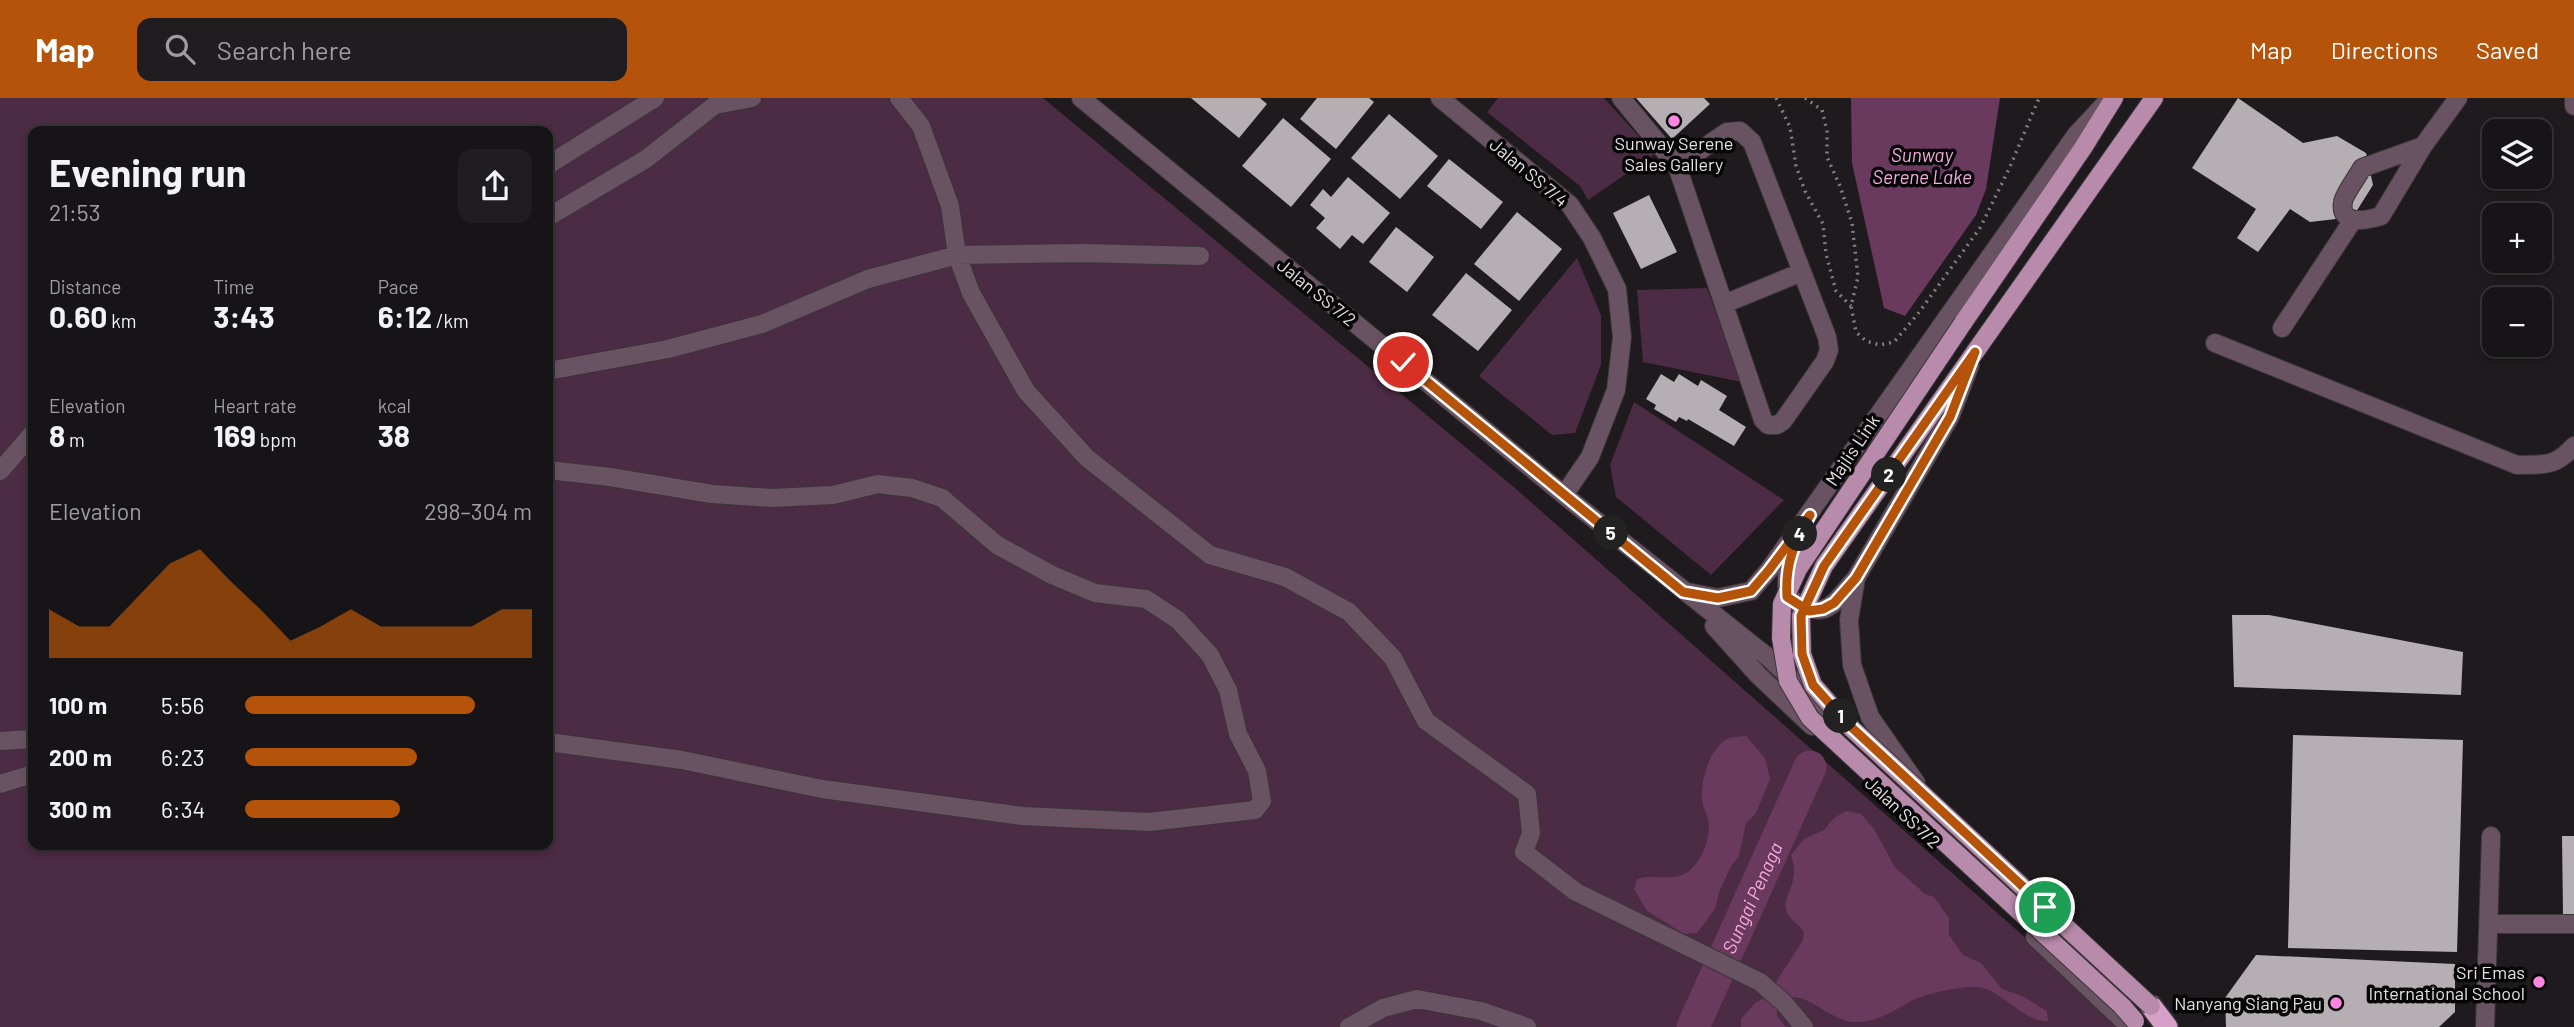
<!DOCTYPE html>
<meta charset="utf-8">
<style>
:root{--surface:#161416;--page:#1f1d1f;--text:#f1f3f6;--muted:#9e9ea1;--line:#353335;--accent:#b45309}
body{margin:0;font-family:Barlow,sans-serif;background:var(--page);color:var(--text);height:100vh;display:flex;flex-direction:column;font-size:26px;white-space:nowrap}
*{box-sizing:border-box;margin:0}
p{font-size:23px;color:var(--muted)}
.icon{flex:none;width:38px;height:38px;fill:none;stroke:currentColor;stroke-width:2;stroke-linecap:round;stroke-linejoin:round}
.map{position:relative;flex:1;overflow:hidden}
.panel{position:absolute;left:28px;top:28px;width:525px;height:724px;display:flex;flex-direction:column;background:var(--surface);border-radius:14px;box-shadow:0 4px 10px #0003,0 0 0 2px var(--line)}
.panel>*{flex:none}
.buttons{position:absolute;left:2482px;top:21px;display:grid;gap:14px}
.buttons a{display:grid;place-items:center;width:70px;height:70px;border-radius:14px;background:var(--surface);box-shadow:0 4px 10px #0003,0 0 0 2px var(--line);font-size:35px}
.pin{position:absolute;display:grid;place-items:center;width:60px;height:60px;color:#fff;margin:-30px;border:4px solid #fff;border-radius:50%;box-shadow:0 2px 7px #0007}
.km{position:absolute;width:35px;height:35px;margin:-18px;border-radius:50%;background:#222;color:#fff;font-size:19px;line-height:35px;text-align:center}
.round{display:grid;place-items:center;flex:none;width:74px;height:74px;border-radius:14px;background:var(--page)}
.summary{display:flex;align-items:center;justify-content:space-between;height:119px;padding:0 21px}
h1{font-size:38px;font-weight:700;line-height:52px}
.figures{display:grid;grid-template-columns:repeat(3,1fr);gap:10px;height:119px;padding:7px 21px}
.figures div{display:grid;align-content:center}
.figures b{font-size:30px;font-weight:700}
.figures small{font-size:19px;font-weight:400}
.figures p{font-size:19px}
.chart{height:196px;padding:14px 21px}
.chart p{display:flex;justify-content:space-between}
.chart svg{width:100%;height:126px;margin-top:7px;fill:var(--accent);opacity:.7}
ul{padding:0 21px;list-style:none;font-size:23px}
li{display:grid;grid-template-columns:112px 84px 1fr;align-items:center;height:52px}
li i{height:18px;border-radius:9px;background:var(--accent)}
header{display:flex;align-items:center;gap:42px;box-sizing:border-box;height:98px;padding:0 35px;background:var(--accent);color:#fff}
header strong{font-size:33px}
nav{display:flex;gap:38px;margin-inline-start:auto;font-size:24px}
.search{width:490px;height:63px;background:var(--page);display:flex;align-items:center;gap:18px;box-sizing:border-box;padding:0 24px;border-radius:14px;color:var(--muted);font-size:26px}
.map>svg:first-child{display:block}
.green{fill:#4c2b44;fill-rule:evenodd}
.water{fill:#693a5d}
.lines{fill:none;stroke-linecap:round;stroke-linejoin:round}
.river{stroke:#693a5d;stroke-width:33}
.building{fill:#b5afb4}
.minor-casing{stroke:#3a3639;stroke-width:20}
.major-casing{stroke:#3a3639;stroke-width:20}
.highway-casing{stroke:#3a3639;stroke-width:24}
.path{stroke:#827e81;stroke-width:3.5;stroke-dasharray:2 5;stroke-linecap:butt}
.minor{stroke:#695362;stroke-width:18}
.major{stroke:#b88aab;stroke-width:18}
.highway{stroke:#d7a0c8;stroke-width:21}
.major-bridge-casing{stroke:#3a3639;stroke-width:20;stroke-linecap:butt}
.major-bridge{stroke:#b88aab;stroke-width:18}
.route-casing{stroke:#fff;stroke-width:14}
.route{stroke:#b45309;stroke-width:9}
.poi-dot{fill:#fe86e1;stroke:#070607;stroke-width:2.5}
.labels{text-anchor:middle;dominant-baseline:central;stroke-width:7;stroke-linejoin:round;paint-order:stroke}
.poi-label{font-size:18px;fill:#e5e1e4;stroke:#070607;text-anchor:end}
.street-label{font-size:18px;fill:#e5e1e4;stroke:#070607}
.water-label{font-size:19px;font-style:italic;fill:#f6aae1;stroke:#070607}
</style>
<header>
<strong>Map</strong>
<div class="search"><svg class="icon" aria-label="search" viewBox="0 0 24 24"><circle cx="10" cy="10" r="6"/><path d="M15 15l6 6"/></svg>Search here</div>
<nav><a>Map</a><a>Directions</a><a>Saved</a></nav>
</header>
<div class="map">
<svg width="2574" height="929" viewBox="0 0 2574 929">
<rect width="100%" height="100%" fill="#1e1a1d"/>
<path class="green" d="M0,0h1043l472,390 572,504 29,35h-2116zM33,33h515v714h-515z
M1498,0h106l51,56 -67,46 -8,-14 -93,-74z
M1577,160l24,57v50l-26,68 -23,2 -73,-59z
M1707,190l35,94 -99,-20 -6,-72z
M1634,304l150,98 -73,75 -95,-78 -6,-32z"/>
<path class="water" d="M1851,0h149l-14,91 -10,26 -71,101 -21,-8 -32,-145z
M1746,638l19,22 5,21 -14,34 -10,10 -7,33 -8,10 -12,26 -4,17 -18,24 -13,1 -37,-23 -13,-22 3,-10c18,-6 36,4 52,-8 13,-10 23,-36 19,-52 -2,-8 -6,-13 -6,-21 -1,-18 7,-47 23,-58 7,-4 14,-3 21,-4z
M1846,713l15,3 13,15 21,38 30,27 9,3 15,21v17l14,20 18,8 21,26 20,7 25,15 1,10c-27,1 -46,-33 -72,-34 -16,-1 -48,6 -63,13 -19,10 -36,23 -59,22 -22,-1 -48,-29 -62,-24l-14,-8 -2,-8 27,-42 1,-8c-5,-8 -16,-13 -18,-22 -4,-15 15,-26 5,-55l13,-16 20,-9 10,-12z
M1766,899l12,9 -1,10 9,11h-45v-8l14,-16z"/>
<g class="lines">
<path class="river" id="s1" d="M1693,929l117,-260"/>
</g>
<path class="building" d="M1191,0h69l7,6 -28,34z
M1317,0h52l5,4 -38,47 -36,-30z
M1636,0h68l6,6 -38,35z
M2238,0l65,45 34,-7 29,17 7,32 -17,27 -20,7 -26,3 -20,-13 -32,43 -21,-14 19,-29 -64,-41z
M1389,16l49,42 -38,43 -49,-41z
M1283,20l48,41 -40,48 -49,-41z
M1449,61l54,43 -22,27 -54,-43z
M1348,79l42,36 -27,31 -11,-9 -12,14 -24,-21 9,-10 -15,-13 13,-16 8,8z
M1649,97l28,57 -36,17 -28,-56z
M1517,114l45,37 -43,52 -45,-37z
M1396,129l38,30 -27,35 -38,-30z
M1466,175l46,37 -34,41 -46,-36z
M1661,276l13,8 5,-8 19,12 3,-6 26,16 -8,14 27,17 -12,19 -46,-27 -1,2 -8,-4 -3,5 -22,-13 2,-4 -10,-6z
M2232,517h37l194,37 -2,43 -227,-8z
M2293,637l170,5 -6,212 -169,-4z
M2562,738h12v79h-11z
M2256,857l199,9v48l-16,15h-213l-1,-29z"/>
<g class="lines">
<g class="minor-casing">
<path id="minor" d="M899,0l22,28 29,80 7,49 14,38 55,98 61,67 123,97 75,22 64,35 44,46 33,63 101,73 4,39 -7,19 52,40 184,90 24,21 20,24
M1081,0l483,397 205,163 64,59
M1440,0l130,107 22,33 25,51 5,48 -6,53 -26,67 -26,38
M1621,0l56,68 86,254 5,5h9l6,-4 42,-60 4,-11 -2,-13 -75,-195 -12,-11 -13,1 -50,34
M2574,0v8
M2423,48l-61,22c-4,8 -18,26 -19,34 -4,25 25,18 38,14l42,-70 35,-48
M548,67l107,-67
M548,119l98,-58 69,-54 37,-7
M1724,206l78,-32
M2282,230l71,-108
M2215,245l302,122c27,-1 37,3 57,-19
M548,273l120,-22 94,-25 106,-45 89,-24 125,-2 118,3
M548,372l62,7 102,17 60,4 61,-3 45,-11 34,4 30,10 55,47 55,30 43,18 51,6 32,21 32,35 18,35 10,44 19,37 5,30 -7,9 -106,12 -126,-6 -201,-27 -140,-29 -134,-18
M0,373l33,-38
M1795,446l-8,21v32c39,24 42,12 69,-19
M1687,494l31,6 33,-7 18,-21 307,-435 27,-29
M1714,528l44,49 54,51
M0,643l33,-2
M1916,685l-46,-66 -18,-52 -3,-45 7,-42 94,-161 20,-52
M0,686l33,-10
M2488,826h86
M2035,839l95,90
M1349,929l34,-19 34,-9 64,12 46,16
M2485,929l6,-191"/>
</g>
<g class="major-casing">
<path id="major" d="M1963,225l120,-175 31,-50
M1975,254l179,-254"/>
</g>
<g class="highway-casing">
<path id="highway" d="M2151,908l16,21"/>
</g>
<path class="path" d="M1776,0l14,29 6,39 9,25 18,33 3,30 10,37 15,15
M1805,0l17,12 5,21v26l13,29 12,37 6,54 -7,29 5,26 10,9 14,4 14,-3 23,-27 63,-87 29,-59 30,-71"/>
<use href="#minor" class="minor"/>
<use href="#major" class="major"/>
<use href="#highway" class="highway"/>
<g class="major-bridge-casing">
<path id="major-bridge" d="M1963,225l-165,246 -16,35 -1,34 7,43 22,37 312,288 13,15
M1975,254l-151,214 -23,50 1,38 11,31 35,40 303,281"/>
</g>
<use href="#major-bridge" class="major-bridge"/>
</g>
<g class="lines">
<g class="route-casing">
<path id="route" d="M1403,264l280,230 35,6 33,-7 18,-21 41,-55c-16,30 -25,47 -23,82l22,14 14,-2 11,-6 22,-25 94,-161 25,-65 -151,214 -23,50 1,38 11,31 35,39 197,183"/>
</g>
<use href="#route" class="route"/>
</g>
<g class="poi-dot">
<circle cx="1674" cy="23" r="7"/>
<circle cx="2539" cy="884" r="7"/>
<circle cx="2336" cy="905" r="7"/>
</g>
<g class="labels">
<g class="poi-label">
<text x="1674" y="45" text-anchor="middle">Sunway Serene<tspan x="1674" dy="21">Sales Gallery</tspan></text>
<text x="2525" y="874">Sri Emas<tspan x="2525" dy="21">International School</tspan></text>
<text x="2322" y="905">Nanyang Siang Pau</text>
</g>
<g class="street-label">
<text transform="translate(1529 74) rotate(40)">Jalan SS 7/4</text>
<text transform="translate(1317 194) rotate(39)">Jalan SS 7/2</text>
<text transform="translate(1852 352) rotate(-56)">Majlis Link</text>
<text transform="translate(1903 714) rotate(43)">Jalan SS 7/2</text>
</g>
<g class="water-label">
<text x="1922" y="56">Sunway<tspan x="1922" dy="22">Serene Lake</tspan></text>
<text stroke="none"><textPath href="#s1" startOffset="142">Sungai Penaga</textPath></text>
</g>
</g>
</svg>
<div class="buttons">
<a><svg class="icon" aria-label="layers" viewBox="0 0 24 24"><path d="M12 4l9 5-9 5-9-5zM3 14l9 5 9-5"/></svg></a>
<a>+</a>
<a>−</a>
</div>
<div class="pin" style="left:2045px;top:809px;background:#1e9e55"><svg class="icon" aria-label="arrive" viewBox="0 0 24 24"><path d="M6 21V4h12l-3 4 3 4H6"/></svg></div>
<div class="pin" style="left:1403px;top:264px;background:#d93025"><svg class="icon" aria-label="check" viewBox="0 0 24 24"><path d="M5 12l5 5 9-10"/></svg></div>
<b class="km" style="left:1841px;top:618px">1</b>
<b class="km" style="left:1889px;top:377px">2</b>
<b class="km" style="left:1800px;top:436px">4</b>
<b class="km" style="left:1611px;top:435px">5</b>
<section class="panel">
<div class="summary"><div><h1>Evening run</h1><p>21:53</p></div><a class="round"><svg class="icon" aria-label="share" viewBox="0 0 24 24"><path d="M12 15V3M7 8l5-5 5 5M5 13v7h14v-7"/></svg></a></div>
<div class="figures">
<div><p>Distance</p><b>0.60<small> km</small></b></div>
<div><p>Time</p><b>3:43</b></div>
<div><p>Pace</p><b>6:12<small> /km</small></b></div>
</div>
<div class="figures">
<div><p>Elevation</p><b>8<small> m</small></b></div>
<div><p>Heart rate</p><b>169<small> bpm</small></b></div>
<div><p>kcal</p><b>38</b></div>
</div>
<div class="chart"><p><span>Elevation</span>298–304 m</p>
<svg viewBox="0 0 160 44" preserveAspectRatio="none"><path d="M0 44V27L10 33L20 33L30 22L40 11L50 6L60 17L70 27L80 38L90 33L100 27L110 33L120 33L130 33L140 33L150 27L160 27V44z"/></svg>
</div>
<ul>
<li><b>100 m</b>5:56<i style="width:80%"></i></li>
<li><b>200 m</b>6:23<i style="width:60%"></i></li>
<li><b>300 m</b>6:34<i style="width:54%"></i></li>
</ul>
</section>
</div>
